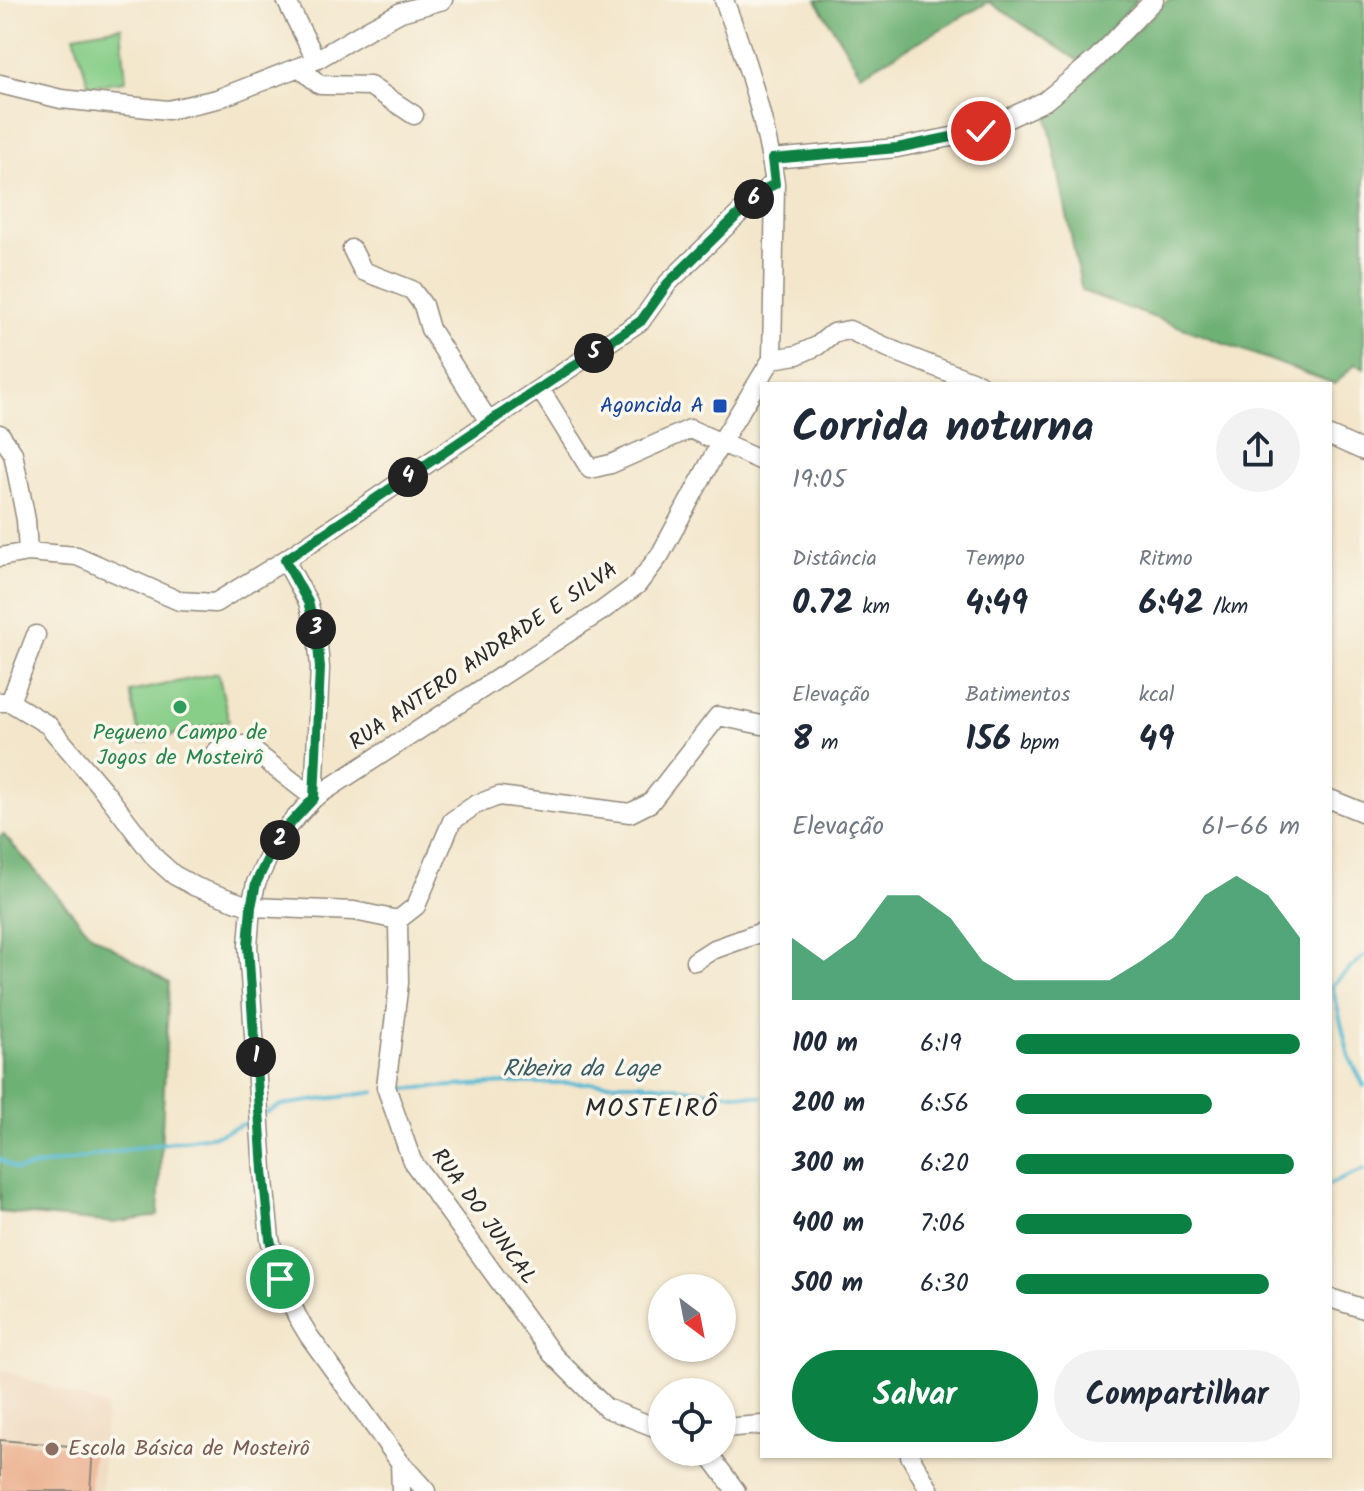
<!DOCTYPE html>
<html lang="pt">
<meta charset="utf-8">
<style>
:root{--surface:#fff;--page:#f2f2f3;--text:#1f2937;--muted:#747a83;--accent:#0b8043}
body{margin:0;font-family:Kalam,sans-serif;background:var(--page);color:var(--text);height:100vh;display:flex;flex-direction:column;font-size:30px;white-space:nowrap}
*{box-sizing:border-box;margin:0}
p{font-size:26px;color:var(--muted)}
.icon{flex:none;width:44px;height:44px;fill:none;stroke:currentColor;stroke-width:2;stroke-linecap:round;stroke-linejoin:round}
.map{position:relative;flex:1;overflow:hidden}
.drawer{position:absolute;left:760px;top:382px;width:572px;height:1076px;display:flex;flex-direction:column;background:var(--surface);border-radius:0px;box-shadow:0 2px 6px #0004}
.drawer>*{flex:none}
.needle{width:52px;rotate:148deg}
.fabs{position:absolute;left:648px;top:1274px;display:grid;gap:16px}
.fabs a{display:grid;place-items:center;width:88px;height:88px;border-radius:50%;background:var(--surface);box-shadow:0 2px 6px #0004;font-size:40px}
.pin{position:absolute;display:grid;place-items:center;width:68px;height:68px;color:#fff;margin:-34px;border:4px solid #fff;border-radius:50%;box-shadow:0 2px 8px #0007}
.km{position:absolute;width:40px;height:40px;margin:-20px;border-radius:50%;background:#222;color:#fff;font-size:22px;line-height:40px;text-align:center}
.round{display:grid;place-items:center;flex:none;width:84px;height:84px;border-radius:42px;background:var(--page)}
.head{display:flex;align-items:center;justify-content:space-between;height:136px;padding:0 32px}
h1{font-size:44px;font-weight:700;line-height:60px}
.metrics{display:grid;grid-template-columns:repeat(3,1fr);gap:12px;height:136px;padding:8px 32px}
.metrics div{display:grid;align-content:center}
.metrics b{font-size:34px;font-weight:700}
.metrics small{font-size:22px;font-weight:400}
.metrics p{font-size:22px}
.chart{height:224px;padding:16px 32px}
.chart p{display:flex;justify-content:space-between}
.chart svg{width:100%;height:144px;margin-top:8px;fill:var(--accent);opacity:.7}
.cta{display:flex;gap:16px;margin-top:auto;padding:16px 32px}
.cta a{flex:1;height:92px;border-radius:48px;background:var(--accent);color:#fff;font-size:32px;font-weight:700;line-height:92px;text-align:center}
.cta a+a{background:var(--page);color:var(--text)}
ul{padding:0 32px;list-style:none;font-size:26px}
li{display:grid;grid-template-columns:128px 96px 1fr;align-items:center;height:60px}
li i{height:20px;border-radius:10px;background:var(--accent)}
.map>svg:first-child{display:block}
.built{fill:#eed7bb}
.green{fill:#88ce89;stroke:#5a7c5a;stroke-width:2}
.forest{fill:#6eb175;stroke:#4c6e50;stroke-width:2}
.lines{fill:none;stroke-linecap:round;stroke-linejoin:round}
.stream{stroke:#55b9d3;stroke-width:4}
.building{fill:#eaa986}
.minor-casing{stroke:#8f887b;stroke-width:21}
.minor{stroke:#fff;stroke-width:18}
.route-casing{stroke:#fff;stroke-width:16}
.route{stroke:#0b8043;stroke-width:10}
.transit-dot{fill:#1a4fb4;stroke:#fbf7ec;stroke-width:3}
.leisure-dot{fill:#2e9e5b;stroke:#fbf7ec;stroke-width:3}
.education-dot{fill:#8d6e63;stroke:#fbf7ec;stroke-width:3}
.labels{text-anchor:middle;dominant-baseline:central;stroke-width:7;stroke-linejoin:round;paint-order:stroke}
.transit-label{font-size:22px;fill:#164399;stroke:#fbf7ec;text-anchor:end}
.street-label{font-size:22px;fill:#2b2b2b;stroke:#fbf7ec}
.leisure-label{font-size:22px;fill:#27864d;stroke:#fbf7ec}
.education-label{font-size:22px;fill:#785e54;stroke:#fbf7ec;text-anchor:start}
.water-label{font-size:24px;font-style:italic;fill:#3a5d66;stroke:#fbf7ec}
.quarter-label{font-size:26px;letter-spacing:2px;fill:#2b2b2b;stroke:#fbf7ec}
</style>
<div class="map">
<svg width="1364" height="1491" viewBox="0 0 1364 1491">
<rect width="100%" height="100%" fill="#fbf7ec"/>
<filter id="ink" filterUnits="userSpaceOnUse"><feTurbulence type="fractalNoise" baseFrequency=".0125" numOctaves="2"/><feDisplacementMap in="SourceGraphic" scale="16" xChannelSelector="R" yChannelSelector="G"/><feConvolveMatrix kernelMatrix="1 2 1 2 8 2 1 2 1" color-interpolation-filters="sRGB"/></filter>
<filter id="wash" filterUnits="userSpaceOnUse"><feTurbulence type="fractalNoise" baseFrequency=".006" numOctaves="4" result="noise"/><feDisplacementMap in="SourceGraphic" scale="32" xChannelSelector="R" yChannelSelector="G"/><feGaussianBlur stdDeviation="1.8" result="paint"/><feColorMatrix in="noise" values="0 0 0 0 0 0 0 0 0 0 0 0 0 0 0 0 0 1.4 0 .05"/><feComposite in="paint" operator="in"/></filter>
<g filter="url(#wash)">
<rect width="100%" height="100%" fill="#f3e6cb"/>
<path class="built" d="M0,1369l106,38 -5,84h-101z"/>
<path class="green" d="M121,27l5,54 -37,5 -15,-51z
M218,673l11,48 -88,22 -11,-51z"/>
<path class="forest" d="M816,0h321l-57,62 -91,-60 -128,72z
M1168,0h196v368l-9,-4 -20,20 -253,-93 -35,-176z
M3,834l87,99 79,50 -11,233 -44,7 -114,-11v-376z"/>
<g class="lines">
<path class="stream" d="M1364,956l-32,29 17,71 15,30
M400,1089l108,-6h131l123,14
M266,1113l16,-8 93,-13
M0,1159l17,11 123,-23 77,-12 31,-13
M1330,1184l34,-14"/>
</g>
<g id="blocks">
<path class="building" d="M0,1440l93,8 -3,43h-90z"/>
</g>
</g>
<g filter="url(#ink)">
<use href="#blocks" fill-opacity="0" stroke="#8f887b" stroke-width="2"/>
<g class="lines">
<g class="minor-casing">
<path id="minor" d="M286,0l30,60
M299,67l21,18 50,1 44,29
M0,84l61,15 107,11 49,-11 82,-32 17,-7 53,-31 32,-17 42,-12
M772,159l125,-11 84,-17 64,-30 51,-42 58,-59
M352,249l11,22 49,19 11,15 7,24 59,93
M772,359l25,-4 20,-9 16,-13 16,-3 48,22 82,32
M540,389l50,80 21,-5 79,-35 72,32
M0,434l13,19 13,67 2,32
M1330,436l34,15
M0,557l28,-5 49,4 102,45 36,2 70,-43 204,-138 152,-101 27,-38 78,-76 21,-19 8,-4
M285,560l23,42 9,32 3,34 -6,130
M0,702h10l38,23 57,67 51,67 18,16 22,12 55,20 103,4 44,9
M10,702l26,-67
M214,754l8,-8 24,-1 68,53
M1330,799l34,14
M398,920l1,63 -13,104 26,74 140,193 54,54 56,22
M398,920l18,-14 36,-85 23,-16 24,-9 131,17 20,-10 68,-87 44,9
M695,961l17,-11 50,-18
M1330,1298l34,11
M722,1428l40,-3
M707,1452l29,39
M910,1456l20,35
M400,1462l1,29
M426,1491l-26,-29 -91,-126 -12,-20 -17,-37 -10,-40 -7,-69 -15,-224 3,-39 5,-24 13,-27 20,-31 25,-27 289,-188 34,-25 23,-30 60,-111 52,-85 3,-175c-9,-63 -28,-124 -51,-184"/>
</g>
<use href="#minor" class="minor"/>
</g>
</g>
<g class="lines" filter="url(#ink)">
<g class="route-casing">
<path id="route" d="M280,1279l-10,-40 -7,-69 -15,-224 3,-39 5,-24 13,-27 20,-31 25,-27 6,-130 -3,-34 -9,-32 -23,-42 204,-138 152,-101 27,-38 78,-76 21,-19 8,-4 -3,-25 125,-11 84,-17"/>
</g>
<use href="#route" class="route"/>
</g>
<rect class="transit-dot" x="712" y="398" width="16" height="16" rx="4"/>
<circle class="leisure-dot" cx="180" cy="707" r="8"/>
<circle class="education-dot" cx="52" cy="1449" r="8"/>
<g class="labels">
<g class="transit-label">
<text x="704" y="406">Agoncida A</text>
</g>
<g class="street-label">
<text transform="translate(484 657) rotate(-34)">RUA ANTERO ANDRADE E SILVA</text>
<text transform="translate(483 1217) rotate(54)">RUA DO JUNCAL</text>
</g>
<g class="leisure-label">
<text x="180" y="733">Pequeno Campo de<tspan x="180" dy="25">Jogos de Mosteirô</tspan></text>
</g>
<g class="education-label">
<text x="68" y="1449">Escola Básica de Mosteirô</text>
</g>
<g class="water-label">
<text x="581" y="1069">Ribeira da Lage</text>
</g>
<g class="quarter-label">
<text x="652" y="1109">MOSTEIRÔ</text>
</g>
</g>
</svg>
<div class="fabs">
<a><svg class="needle" viewBox="-14 -14 28 28"><path d="M0-13l5 13h-10z" fill="#e53935"/><path d="M0 13l5-13h-10z" fill="#747a83"/></svg></a>
<a><svg class="icon" aria-label="locate" viewBox="0 0 24 24"><circle cx="12" cy="12" r="6"/><path d="M12 2v4M12 18v4M2 12h4M18 12h4"/></svg></a>
</div>
<div class="pin" style="left:280px;top:1279px;background:#1e9e55"><svg class="icon" aria-label="arrive" viewBox="0 0 24 24"><path d="M6 21V4h12l-3 4 3 4H6"/></svg></div>
<div class="pin" style="left:981px;top:131px;background:#d93025"><svg class="icon" aria-label="check" viewBox="0 0 24 24"><path d="M5 12l5 5 9-10"/></svg></div>
<b class="km" style="left:256px;top:1057px">1</b>
<b class="km" style="left:280px;top:840px">2</b>
<b class="km" style="left:316px;top:629px">3</b>
<b class="km" style="left:408px;top:477px">4</b>
<b class="km" style="left:594px;top:353px">5</b>
<b class="km" style="left:754px;top:199px">6</b>
<section class="drawer">
<div class="head"><div><h1>Corrida noturna</h1><p>19:05</p></div><a class="round"><svg class="icon" aria-label="share" viewBox="0 0 24 24"><path d="M12 15V3M7 8l5-5 5 5M5 13v7h14v-7"/></svg></a></div>
<div class="metrics">
<div><p>Distância</p><b>0.72<small> km</small></b></div>
<div><p>Tempo</p><b>4:49</b></div>
<div><p>Ritmo</p><b>6:42<small> /km</small></b></div>
</div>
<div class="metrics">
<div><p>Elevação</p><b>8<small> m</small></b></div>
<div><p>Batimentos</p><b>156<small> bpm</small></b></div>
<div><p>kcal</p><b>49</b></div>
</div>
<div class="chart"><p><span>Elevação</span>61–66 m</p>
<svg viewBox="0 0 160 44" preserveAspectRatio="none"><path d="M0 44V25L10 32L20 25L30 12L40 12L50 19L60 32L70 38L80 38L90 38L100 38L110 32L120 25L130 12L140 6L150 12L160 25V44z"/></svg>
</div>
<ul>
<li><b>100 m</b>6:19<i style="width:100%"></i></li>
<li><b>200 m</b>6:56<i style="width:69%"></i></li>
<li><b>300 m</b>6:20<i style="width:98%"></i></li>
<li><b>400 m</b>7:06<i style="width:62%"></i></li>
<li><b>500 m</b>6:30<i style="width:89%"></i></li>
</ul>
<div class="cta"><a>Salvar</a><a>Compartilhar</a></div>
</section>
</div>
